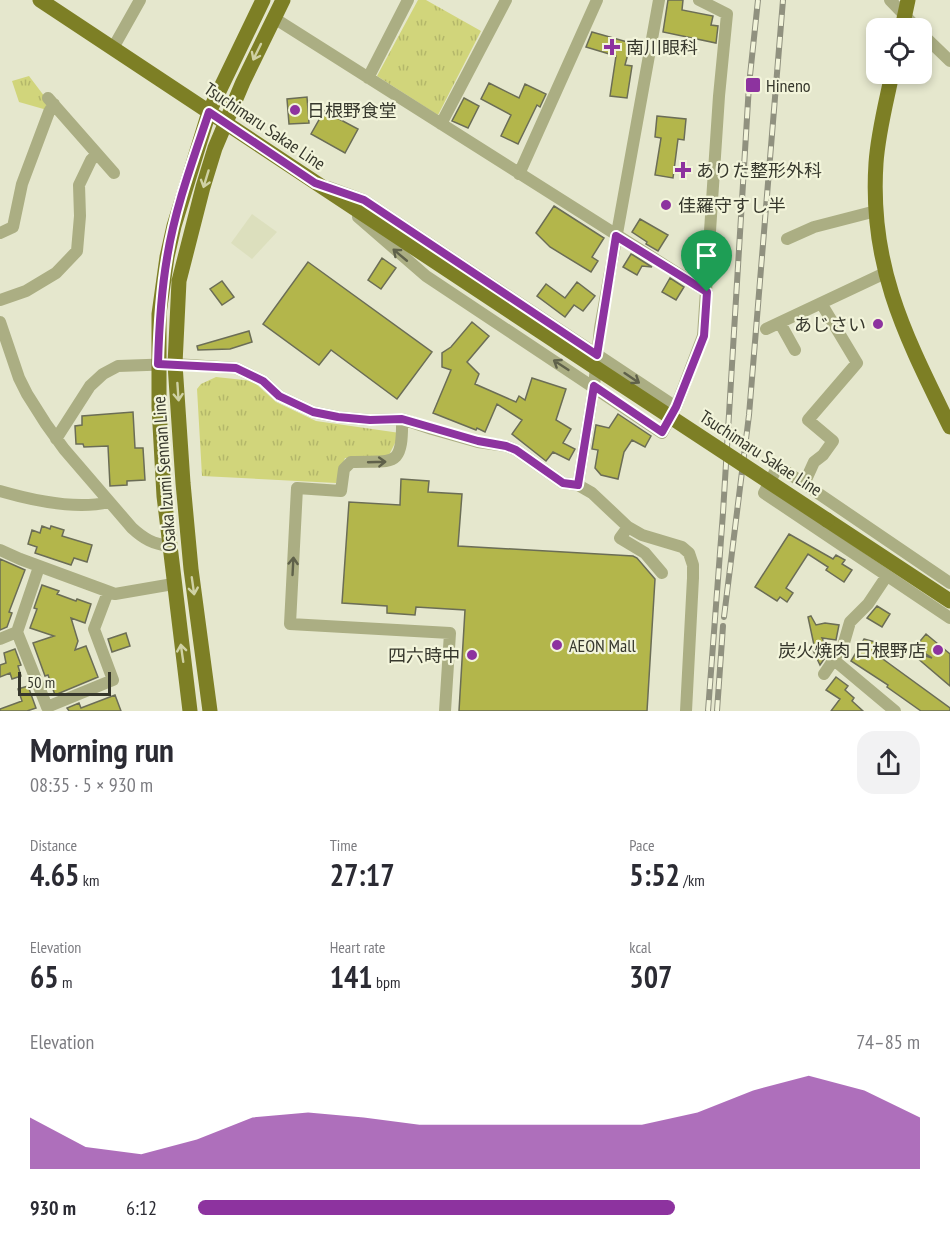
<!DOCTYPE html>
<meta charset="utf-8">
<style>
:root{--surface:#fff;--page:#f2f2f3;--text:#2b2b33;--muted:#7c7c81;--accent:#8d339f}
body{margin:0;font-family:"PT Sans Narrow","Noto Sans JP",sans-serif;background:var(--page);color:var(--text);height:100vh;display:flex;flex-direction:column;font-size:22px;white-space:nowrap}
*{box-sizing:border-box;margin:0}
p{font-size:20px;color:var(--muted)}
.icon{flex:none;width:33px;height:33px;fill:none;stroke:currentColor;stroke-width:2;stroke-linecap:round;stroke-linejoin:round}
.map{position:relative;height:711px;overflow:hidden}
.details{display:flex;flex-direction:column;background:var(--surface);flex:1}
.details>*{flex:none}
.buttons{position:absolute;left:866px;top:18px;display:grid;gap:12px}
.buttons a{display:grid;place-items:center;width:66px;height:66px;border-radius:12px;background:var(--surface);box-shadow:0 3px 9px #0003;font-size:30px}
.scale{position:absolute;left:18px;bottom:15px;width:93px;box-sizing:border-box;padding-left:6px;border:3px solid #36372c;border-top:0;font-size:16px;line-height:21px;white-space:nowrap;color:#36372c;-webkit-text-stroke:4px #f2f4da;paint-order:stroke}
.pin{position:absolute;display:grid;place-items:center;width:51px;height:51px;color:#fff;margin:-62px -26px;border-radius:50% 50% 50% 0;rotate:-45deg;box-shadow:0 0 6px #0007}
.pin .icon{rotate:45deg}
.round{display:grid;place-items:center;flex:none;width:63px;height:63px;border-radius:18px;background:var(--page)}
.summary{display:flex;align-items:center;justify-content:space-between;height:102px;padding:0 30px}
h1{font-size:33px;font-weight:600;line-height:45px}
.stats{display:grid;grid-template-columns:repeat(3,1fr);gap:9px;height:102px;padding:6px 30px}
.stats div{display:grid;align-content:center}
.stats b{font-size:30px;font-weight:600}
.stats small{font-size:16px;font-weight:400}
.stats p{font-size:16px}
.chart{height:168px;padding:12px 30px}
.chart p{display:flex;justify-content:space-between}
.chart svg{width:100%;height:108px;margin-top:6px;fill:var(--accent);opacity:.7}
ul{padding:0 30px;list-style:none;font-size:20px}
li{display:grid;grid-template-columns:96px 72px 1fr;align-items:center;height:45px}
li i{height:15px;border-radius:8px;background:var(--accent)}
.map>svg:first-child{display:block}
.built{fill:#dcdfbd}
.grass{fill:url(#grass-tufts)}
.building{fill:#b3b64b;stroke:#6b6d56;stroke-width:1.5}
.lines{fill:none;stroke-linecap:round;stroke-linejoin:round}
.minor{stroke:#abae83;stroke-width:12}
.major{stroke:#7d7f25;stroke-width:15}
.rail-casing{stroke:#90917f;stroke-width:6}
.rail{stroke:#f2f4da;stroke-width:4;stroke-dasharray:11;stroke-linecap:butt}
.major-bridge{stroke:#7d7f25;stroke-width:15}
.oneway{stroke:#cfd1a4}
.oneway2{stroke:#5f614a}
.route-casing{stroke:#fff;stroke-width:12}
.route{stroke:#8d339f;stroke-width:8}
.poi-dot{fill:#8d339f;stroke:#f2f4da;stroke-width:2}
.labels{text-anchor:middle;dominant-baseline:central;stroke-width:4.5;stroke-linejoin:round;paint-order:stroke}
.poi-label{font-size:18px;fill:#36372c;stroke:#f2f4da;text-anchor:start}
.street-label{font-size:18px;fill:#36372c;stroke:#f2f4da}
</style>
<div class="map">
<svg width="950" height="711" viewBox="0 0 950 711">
<defs>
<pattern id="grass-tufts" width="24" height="20" patternUnits="userSpaceOnUse" patternTransform="scale(1.5)"><rect width="24" height="20" fill="#d1d57b"/><path d="M3 7l-1-3M5 7V3M7 7l1-3M15 17l-1-3M17 17v-4M19 17l1-3" fill="none" stroke="#b4b76a"/></pattern>
</defs>
<rect width="100%" height="100%" fill="#e5e7cd"/>
<path class="built" d="M252,214l25,18 -25,27 -21,-16z"/>
<path class="grass" d="M418,0h8l55,31 -43,84 -61,-39z
M29,76l22,29 -4,5 -28,-8 -7,-21z
M216,377l37,4 23,21 40,19 84,12 -12,24 -43,1 -9,25 -134,-7 -5,-87 4,-5z"/>
<path class="building" d="M668,0h15l-1,10 31,6 -2,9 7,1 -2,17 -53,-11z
M592,32l39,11 -6,22 7,1 -5,32 -17,-2 6,-40 -30,-9z
M489,83l30,15 6,-14 21,10 -6,13 -3,-2 -19,39 -17,-8 10,-21 -30,-16z
M307,97l2,26 -20,1 -2,-25z
M464,98l15,8 -11,22 -16,-7z
M324,111l34,18 -13,24 -34,-19z
M657,116l29,3 -2,21 -6,-1 -5,39 -18,-3 6,-37 -6,-1z
M554,206l50,32 -12,19 6,4 -7,11 -41,-25 -14,-14z
M640,219l28,16 -10,16 -12,-7 1,-2 -15,-10z
M688,249l12,1 -1,21 -13,-2z
M631,254l2,1 19,12 -10,-1 -5,9 -14,-8z
M382,258l14,10 -15,21 -13,-9z
M308,262l124,90 -35,47 -66,-49 -12,15 -56,-41z
M670,278l14,9 -8,13 -14,-8z
M222,281l12,16 -12,8 -12,-16z
M577,282l18,14 -12,15 -9,-6 -9,12 -28,-21 9,-12 19,14z
M472,322l17,14 -22,26 12,12 -4,10 41,18 3,-6 6,4 7,-22 34,11 -10,31 15,9 -8,14 12,6 -6,11 -16,-8 -7,9 -34,-27 10,-14 -25,-16 -12,28 -8,-4 -1,2 -43,-17 18,-43 -9,-3v-14l9,-6z
M249,331l3,11 -22,7 -32,1 -1,-4z
M133,412l2,36h8l2,32 -18,1v4l-17,1 -2,-40 -24,1 -1,-3h-7l-1,-18 7,-1v-9z
M618,414l33,22 -6,11 -13,-7 -8,12 -6,27 -17,-4 -6,-7 3,-18 -6,-1 4,-24 13,3z
M401,479l28,2 -1,11 34,2 -4,52 175,10 4,2 18,21 -8,132h-188l6,-101 -49,-3 -1,8 -28,-2v-7l-45,-3 7,-101 51,3z
M42,526l8,3 1,-3 13,4 -2,6 30,9 -5,17 -13,-4 -3,7 -36,-12 2,-6 -9,-3 4,-14 8,3z
M789,534l44,25 3,-4 9,5 -3,4 10,6 -8,12 -18,-12 2,-3 -20,-13 -22,34 7,5 -6,9 -7,-5 -3,4 -22,-14z
M0,559l25,11 -16,42 3,1 -5,14 -7,3z
M42,585l17,6 -2,3 19,7 1,-2 14,5 -6,19 -14,-5 7,23 -3,9 11,-4 12,31 -43,18 -7,-20 -3,1 -12,-33 21,-7 -24,-8 7,-19 -3,-1z
M877,606l13,8 -8,13 -15,-9z
M811,616l5,9 9,-2 14,2 -3,15 -14,-2 7,14 -9,13 -9,-19 3,-1 -6,-28z
M126,633l4,13 -18,6 -4,-13z
M926,634l24,20v32l-41,-35 23,7 -17,-11z
M864,639l15,4 -3,11 74,54v3h-29l-34,-24 1,-2 -37,-24z
M15,649l6,16 -3,1 3,10 -9,3 -2,-6 -10,4v-12l6,-2 -2,-10z
M836,677l12,9 -3,4 9,8 -2,3 11,10h-32l9,-12 -14,-9z
M28,686l8,22 -9,3h-27v-2l22,-8 -4,-12z
M115,695l6,16h-52l-2,-3 12,-5 2,5z"/>
<g class="lines">
<path class="minor" d="M890,0l27,28
M274,18l433,274
M921,33l29,28
M113,48l27,-48
M368,78l40,-78
M48,98l66,75
M441,124l65,-124
M519,174l78,-174
M328,187l36,13 312,207
M358,217l68,59 236,157 14,-26 27,-71 16,-240 8,-82 -28,-14
M0,233l13,-6 9,-43 27,-72 5,-8
M787,239l27,-12 62,-16
M0,300l26,-9 30,-18 21,-22 3,-35 -1,-31 12,-25 6,-6
M0,322l19,56 8,16 19,30 18,25 68,79c12,11 21,16 37,18
M780,323l15,27
M766,329l119,-56
M402,419c1,51 -9,41 -51,43l-7,7 -3,22 -44,-3 -7,136 160,9 -5,78
M56,439l34,-53 13,-12 15,-8 57,-2 61,4 27,13 16,15 34,16 25,5 32,3 32,-1 30,10 46,13 28,4 10,4 47,33 15,2 14,8 36,34 14,8 40,12 7,6 4,12v13l-7,133
M804,484l10,-22 9,-7 10,-14 -25,-21 49,-57 -36,-60
M578,485l16,-99 6,-58 59,-328
M0,491c31,9 77,19 109,11
M628,527l-8,11 25,15 17,20
M0,550l20,9 95,35 58,-10
M950,583l-172,-117 -14,27 186,125
M17,632l30,75 66,-27 -19,-51 14,-37
M0,639l17,-7 22,-65
M834,660l61,51
M824,674l19,-28 7,-24 18,-18 18,-27"/>
<path class="major" d="M40,0l518,343
M902,28l6,-28
M892,74c-6,29 -14,59 -16,89 -7,104 30,174 74,264
M827,520l123,81
M190,711l-26,-215 -5,-89v-93l8,-57 7,-31 35,-114 54,-112
M210,711l-19,-142 -8,-86 -8,-119 4,-83 24,-94 12,-39 28,-66 40,-82"/>
<g class="rail-casing">
<path id="rail" d="M724,617l25,-202 34,-415
M708,711l15,-198 26,-428 9,-85
M717,711l6,-85"/>
</g>
<use href="#rail" class="rail"/>
<path class="major-bridge" d="M558,343l269,177"/>
</g>
<defs><path id="oneway-shaft" d="M-6 0H5M1.5-3L5.5 0L1.5 3" fill="none" stroke-width="1.6" stroke-linecap="round" stroke-linejoin="round" transform="scale(1.5)"/></defs>
<g class="oneway">
<use href="#oneway-shaft" transform="translate(257 52) rotate(116)"/>
<use href="#oneway-shaft" transform="translate(206 179) rotate(107)"/>
<use href="#oneway-shaft" transform="translate(178 392) rotate(86)"/>
<use href="#oneway-shaft" transform="translate(193 586) rotate(82)"/>
<use href="#oneway-shaft" transform="translate(182 653) rotate(-98)"/>
</g>
<g class="oneway2">
<use href="#oneway-shaft" transform="translate(400 255) rotate(-140)"/>
<use href="#oneway-shaft" transform="translate(561 365) rotate(-147)"/>
<use href="#oneway-shaft" transform="translate(632 378) rotate(34)"/>
<use href="#oneway-shaft" transform="translate(377 462) rotate(-2)"/>
<use href="#oneway-shaft" transform="translate(293 566) rotate(-87)"/>
</g>
<g class="lines">
<g class="route-casing">
<path id="route" d="M209,112l106,71 49,17 233,155 19,-119 91,56 -3,44 -28,71 -14,25 -68,-46 -16,99 -15,-2 -47,-33 -10,-4 -28,-5 -76,-22 -32,1 -32,-3 -25,-5 -34,-16 -16,-15 -27,-13 -78,-4c1,-36 3,-71 9,-106 8,-50 26,-98 42,-146z"/>
</g>
<use href="#route" class="route"/>
</g>
<g class="poi-dot">
<path d="M609 38h6v6h6v6h-6v6h-6v-6h-6v-6h6z"/>
<rect x="745" y="77" width="16" height="16" rx="3"/>
<circle cx="295" cy="110" r="6"/>
<path d="M680 161h6v6h6v6h-6v6h-6v-6h-6v-6h6z"/>
<circle cx="666" cy="205" r="6"/>
<circle cx="878" cy="324" r="6"/>
<circle cx="557" cy="645" r="6"/>
<circle cx="938" cy="650" r="6"/>
<circle cx="472" cy="655" r="6"/>
</g>
<g class="labels">
<g class="poi-label">
<text x="626" y="47">南川眼科</text>
<text x="766" y="85">Hineno</text>
<text x="307" y="110">日根野食堂</text>
<text x="696" y="170">ありた整形外科</text>
<text x="678" y="205">佳羅守すし半</text>
<text x="866" y="324" text-anchor="end">あじさい</text>
<text x="569" y="645">AEON Mall</text>
<text x="926" y="650" text-anchor="end">炭火焼肉 日根野店</text>
<text x="460" y="655" text-anchor="end">四六時中</text>
</g>
<g class="street-label">
<text transform="translate(265 126) rotate(34)">Tsuchimaru Sakae Line</text>
<text transform="translate(761 453) rotate(33)">Tsuchimaru Sakae Line</text>
<text transform="translate(164 474) rotate(-94)">Osaka Izumi Sennan Line</text>
</g>
</g>
</svg>
<div class="buttons">
<a><svg class="icon" aria-label="locate" viewBox="0 0 24 24"><circle cx="12" cy="12" r="6"/><path d="M12 2v4M12 18v4M2 12h4M18 12h4"/></svg></a>
</div>
<div class="scale">50 m</div>
<div class="pin" style="left:707px;top:292px;background:#1e9e55"><svg class="icon" aria-label="arrive" viewBox="0 0 24 24"><path d="M6 21V4h12l-3 4 3 4H6"/></svg></div>
</div>
<section class="details">
<div class="summary"><div><h1>Morning run</h1><p>08:35 · 5 × 930 m</p></div><a class="round"><svg class="icon" aria-label="share" viewBox="0 0 24 24"><path d="M12 15V3M7 8l5-5 5 5M5 13v7h14v-7"/></svg></a></div>
<div class="stats">
<div><p>Distance</p><b>4.65<small> km</small></b></div>
<div><p>Time</p><b>27:17</b></div>
<div><p>Pace</p><b>5:52<small> /km</small></b></div>
</div>
<div class="stats">
<div><p>Elevation</p><b>65<small> m</small></b></div>
<div><p>Heart rate</p><b>141<small> bpm</small></b></div>
<div><p>kcal</p><b>307</b></div>
</div>
<div class="chart"><p><span>Elevation</span>74–85 m</p>
<svg viewBox="0 0 160 44" preserveAspectRatio="none"><path d="M0 44V23L10 35L20 38L30 32L40 23L50 21L60 23L70 26L80 26L90 26L100 26L110 26L120 21L130 12L140 6L150 12L160 23V44z"/></svg>
</div>
<ul>
<li><b>930 m</b>6:12<i style="width:66%"></i></li>
</ul>
</section>
